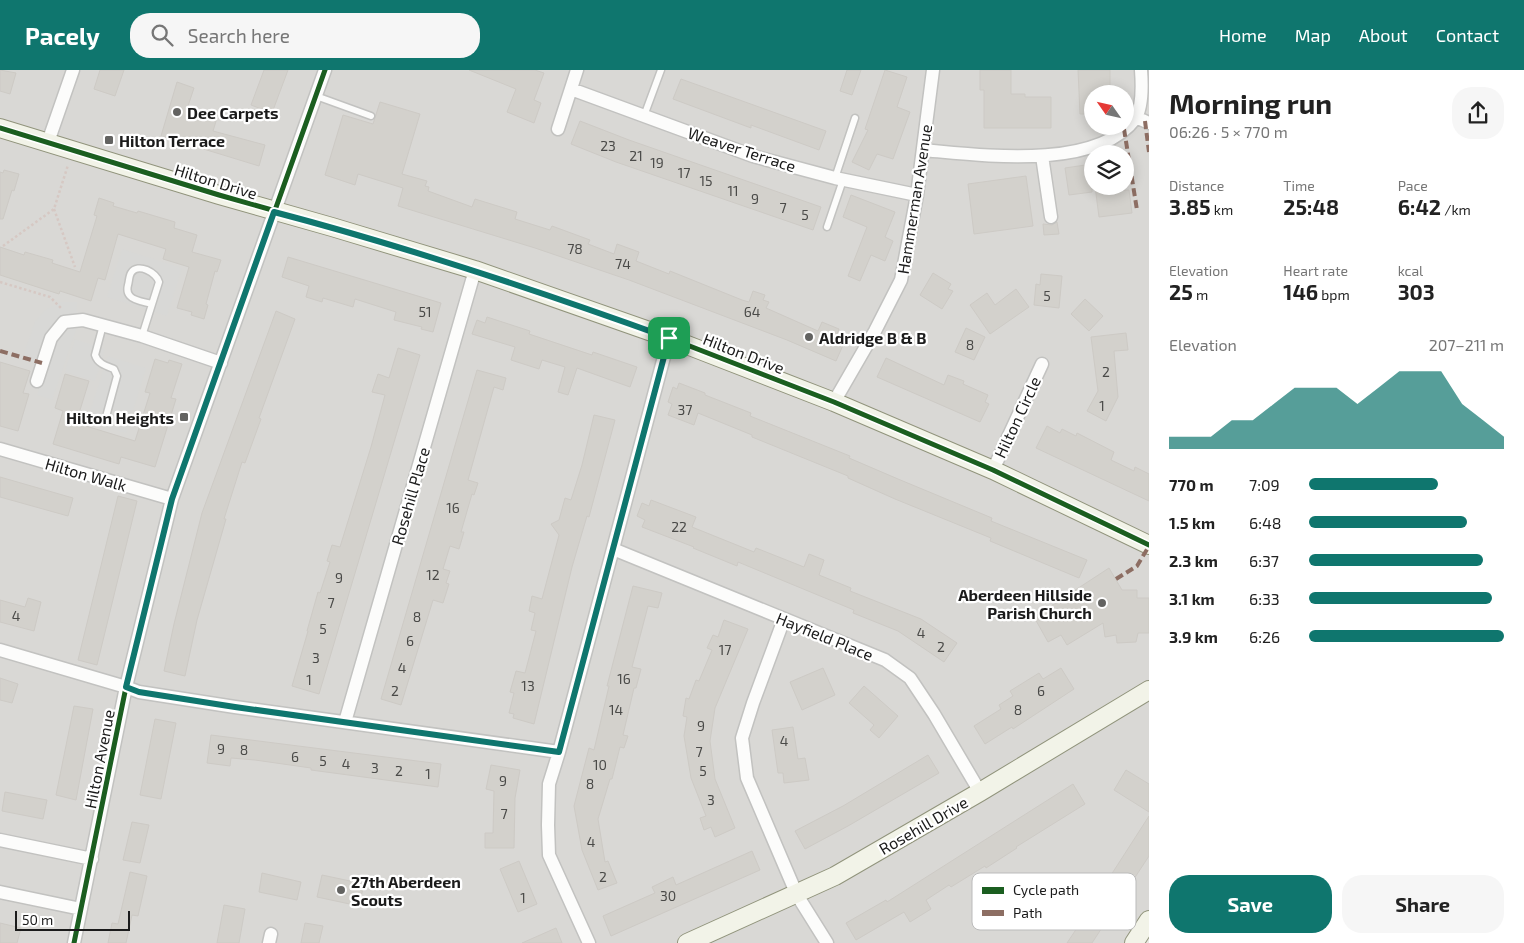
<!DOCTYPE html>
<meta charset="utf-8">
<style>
:root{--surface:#fff;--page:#f6f6f6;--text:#222;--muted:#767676;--accent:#0f766e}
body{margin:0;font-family:"Exo 2",sans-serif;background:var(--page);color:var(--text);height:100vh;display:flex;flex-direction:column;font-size:19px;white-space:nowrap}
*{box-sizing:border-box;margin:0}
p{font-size:16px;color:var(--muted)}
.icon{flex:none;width:28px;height:28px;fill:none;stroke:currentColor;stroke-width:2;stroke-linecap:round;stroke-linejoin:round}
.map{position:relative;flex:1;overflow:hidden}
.details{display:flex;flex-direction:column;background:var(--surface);width:375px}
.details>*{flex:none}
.needle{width:32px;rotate:304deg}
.tools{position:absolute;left:1084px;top:15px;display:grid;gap:10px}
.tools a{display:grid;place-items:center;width:50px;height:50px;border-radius:50%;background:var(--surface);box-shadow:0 2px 12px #0003;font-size:25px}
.scale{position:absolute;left:15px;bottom:12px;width:115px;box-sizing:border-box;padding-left:5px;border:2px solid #1b1b1b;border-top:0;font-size:14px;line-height:18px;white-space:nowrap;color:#1b1b1b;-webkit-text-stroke:4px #fff;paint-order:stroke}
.pin{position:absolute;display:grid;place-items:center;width:42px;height:42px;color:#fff;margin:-21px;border-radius:10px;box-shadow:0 2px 8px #0006}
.round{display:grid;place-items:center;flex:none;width:52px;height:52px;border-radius:20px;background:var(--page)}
.summary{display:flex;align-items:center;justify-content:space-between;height:85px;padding:0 20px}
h1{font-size:28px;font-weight:700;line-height:38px}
.stats{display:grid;grid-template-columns:repeat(3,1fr);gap:8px;height:85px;padding:5px 20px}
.stats div{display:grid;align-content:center}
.stats b{font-size:21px;font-weight:700}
.stats small{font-size:14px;font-weight:400}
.stats p{font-size:14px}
.chart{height:140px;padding:10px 20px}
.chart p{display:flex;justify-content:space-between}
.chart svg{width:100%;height:90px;margin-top:5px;fill:var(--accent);opacity:.7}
.action{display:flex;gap:10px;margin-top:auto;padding:10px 20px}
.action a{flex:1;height:58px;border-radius:20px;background:var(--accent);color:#fff;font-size:20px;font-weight:700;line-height:58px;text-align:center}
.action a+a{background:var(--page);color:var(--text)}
ul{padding:0 20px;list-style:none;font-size:16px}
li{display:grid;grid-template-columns:80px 60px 1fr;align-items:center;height:38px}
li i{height:12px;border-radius:6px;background:var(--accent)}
header{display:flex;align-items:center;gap:30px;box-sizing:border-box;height:70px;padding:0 25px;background:var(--accent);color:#fff}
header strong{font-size:24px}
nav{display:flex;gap:28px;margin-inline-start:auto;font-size:18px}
.search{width:350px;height:45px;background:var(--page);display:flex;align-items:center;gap:12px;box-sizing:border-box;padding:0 18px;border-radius:20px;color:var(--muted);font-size:19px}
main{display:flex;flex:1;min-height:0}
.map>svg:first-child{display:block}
.residential{fill:#d9d8d5;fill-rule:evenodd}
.parking{fill:#d8d8d6}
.building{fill:#d3d1cc;stroke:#cdcac5}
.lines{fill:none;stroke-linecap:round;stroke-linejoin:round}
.lane-casing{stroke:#c2c2c0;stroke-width:9}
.street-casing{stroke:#c2c2c0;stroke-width:15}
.secondary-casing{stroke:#91947c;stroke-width:20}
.path{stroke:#d6c8c3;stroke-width:2.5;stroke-dasharray:2.5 2.5;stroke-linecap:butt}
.lane{stroke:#fcfcfb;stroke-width:6}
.street{stroke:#fcfcfb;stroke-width:12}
.secondary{stroke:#f2f3e8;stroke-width:18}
.quiet{stroke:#8d6e63;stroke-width:4;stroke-dasharray:8 4;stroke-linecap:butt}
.cycleway-casing{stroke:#fff;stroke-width:8}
.cycleway{stroke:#1b5e20;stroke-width:5}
.route-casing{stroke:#fff;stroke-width:10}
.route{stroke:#0f766e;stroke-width:6}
.poi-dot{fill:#636361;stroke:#fff;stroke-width:2}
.labels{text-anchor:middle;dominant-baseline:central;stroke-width:4.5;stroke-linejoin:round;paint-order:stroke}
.number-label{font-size:14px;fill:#4a4a48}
.poi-label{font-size:16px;font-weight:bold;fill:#1b1b1b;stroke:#fff;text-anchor:start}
.street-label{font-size:16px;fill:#1b1b1b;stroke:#fff}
.key{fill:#fff;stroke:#bbb;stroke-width:1}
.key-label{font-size:14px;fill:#1b1b1b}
</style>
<header>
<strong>Pacely</strong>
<div class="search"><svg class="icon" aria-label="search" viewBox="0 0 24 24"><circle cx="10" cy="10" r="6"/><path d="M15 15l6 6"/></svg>Search here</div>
<nav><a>Home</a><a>Map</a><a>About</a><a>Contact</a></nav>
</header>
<main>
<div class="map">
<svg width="1149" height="873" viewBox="0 0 1149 873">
<rect width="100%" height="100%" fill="#eae9e4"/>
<path class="residential" d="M0,0h1149v850l-15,23h-1134zM1092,24h33v32h-33zM1092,84h33v32h-33z"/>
<path class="parking" d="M122,179l60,19 -15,48 -60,-19z
M60,232h17l-1,28 -24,70 -15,-5 9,-28 -24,-8 13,-37 9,-11z
M75,269l30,10 -10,32 -30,-9z
M108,286l38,12 -20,65 -39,-12z"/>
<path class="building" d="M0,0l16,3 -6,21 -10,-3z
M100,0h24l-9,26 -21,-7z
M264,0h24l-16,43 -21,-8z
M469,0h66l9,3 -10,27 7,3 -7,20 -27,-11 9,-23z
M847,0h14l-9,25 -12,-4z
M885,0l22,7 -10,30 13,5 -17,47 -16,-5 -8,16 -17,-8 16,-32 -3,-1z
M980,0h31v24h14v3h26v31h-67v-38h-4z
M1078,0h32v24h-18v20h-12z
M681,9l145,52 -7,19 -68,-25v3l-78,-29z
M177,12l17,6 -7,21 30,9 -4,13 52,14 -6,21 -98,-30z
M380,32l40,12 -18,60 25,7 -2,5 4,1 -1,4 44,16 3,-8 42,13 -2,7 35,11 2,-4 38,14 -2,4 26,10 3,-10 22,8 -3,9 33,13 1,-3 72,29 7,2 4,-11 12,4 -2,5 6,2 -3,6 52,23 4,-9 17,7 -4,10 9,4 -8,18 -49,-21 -158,-60 -94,-32 -137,-42 5,-18 -45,-14 -3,11 -30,-10 18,-60 30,9z
M580,51l49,19 192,67 -8,23 -197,-68 -45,-18z
M1092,94v28l-23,3 -4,-27z
M4,100l15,4 -5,17 -2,-1 -9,29h-3v-47l3,1z
M1026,106l7,50 -59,8 -6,-50z
M1095,116h22l1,5 11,-1 3,23 -33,4z
M851,125l44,17 -10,25 8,4 -8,20 -14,-6 -11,26 -12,-5 19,-49 -24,-10z
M99,128l15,5 -1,3 24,7 1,-2 37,11 -1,6 23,7 -5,17 29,8 -4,12 -2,-1 -9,33 2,1 -4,14 -13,-4 1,-3 -15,-4 12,-41 -26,-8 3,-10 -48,-15 -13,46 -7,-2 -7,23 -31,-10 -1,3 -59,-19v-28l24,8 1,-3 28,8 -1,3 28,9 17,-56 -3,-1z
M1057,152l2,12 -15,1 -1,-11 9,1z
M288,187l153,46 -8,29 -12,-3 1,-2 -28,-7 2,-8 -41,-13 -2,8 -30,-9 -1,4 -16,-5 3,-11 -27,-9z
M933,203l18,11 -3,5 5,2 -11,18 -22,-14z
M1041,204l21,2 -3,32 -25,-3 2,-21 4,1z
M1016,219l13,18 -39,27 -20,-29 17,-12 8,12z
M1085,229l18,17 -14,15 -18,-17z
M276,241l19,8 -36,99 2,1 -16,44 -3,-1 -18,57h2l-29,101 -12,56 -21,-5 10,-47 28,-111z
M487,247l43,14 -1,3 63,21 1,-3 44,15 -7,20 -53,-19 -9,27 -10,-3 7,-25 -23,-7 -3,9 -28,-9 4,-13 -43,-13 5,-14 8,3z
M966,258l19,9 -11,23 -19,-8z
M1126,263l2,17 -14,1 4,46 -12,24 -19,-10 11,-20 -7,-54z
M398,278l22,7 -101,339 -27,-8 16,-55h-1l11,-39 2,1 10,-31 -3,-1 5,-16 8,2 31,-100 14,-52 -13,-3 6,-18 11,4z
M886,288l58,27 4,-10 16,6 -1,3 25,11 -3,7 4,2 -9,18 -103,-45z
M155,289l13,4 1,-3 13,4 -11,34 5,1 -21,68 -34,-10 -2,7 -66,-20 10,-33 -8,-3 10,-34 24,7 -13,42 59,18 15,-48 -5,-1z
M0,292l30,9 -7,22 6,1 -11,37 -18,-5z
M477,300l29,8 -3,12 -9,-3 -26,93 10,3 -4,12 -2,-1 -11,38h3l-5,17 -9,-3 -7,23 7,2 -4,12 3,1 -6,19 -10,-3 -32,105 -20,-6z
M679,313l26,10v2l46,18 -1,3 100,40 -1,2 49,21 94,39 -1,3 96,39 -8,18 -89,-37 1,-3 -96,-39 -47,-21v-2l-96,-39v-2l-54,-22 -4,12 -26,-10 4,-11 -4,-2 5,-15 4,2z
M594,345l21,5 -26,97 -2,-1 -15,51 -38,157 -21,-6 1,-4 -5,-1 5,-20 -4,-1 6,-21 9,2 11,-42 -5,-1 4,-17 -6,-2 3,-15 10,3 17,-64 -8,-11 8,-4 6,-22 6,2 11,-35z
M1047,356l13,7 2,-4 14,7 1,-3 37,19 -3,8 23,11 1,-4 14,7v27l-113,-53z
M0,407l73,21 -5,18 -68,-19z
M118,426l19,5 -40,164 -19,-5z
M651,430l45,17 -4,10 62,25 2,-4 48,19 5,-13 15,6 -5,15 32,13 -1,3 71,28 36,24 -13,19 -46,-31 -45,-18 1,-3 -116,-48 -1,4 -44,-18 1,-1 -52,-20 3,-7 -8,-4 5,-13 7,3z
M1109,498l13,22h15v8h12v35h-11l-2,9 -19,1 -1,-8 -11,2 -2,-14 -36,22 -6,-10 -13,7 -14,-25z
M633,516l29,7 -4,15 -10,-2 -16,61 9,2 -5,19h-2l-11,47 5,1 -4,12 -4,-1 -8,32h-2l-12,40 7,43 3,-1 9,22 -19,7 -16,-40 -8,-44 15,-58 5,2 15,-64h-2z
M28,528l13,4 -7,29 -34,-9v-22l25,7z
M724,550l24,9 -33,79 -5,33 5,38 20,49 -20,9 -4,-10 -7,3 -4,-12 6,-2 -15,-38 -7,-42 3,-19 -4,-1 3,-18 3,1 7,-19 3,1 13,-31 -5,-2 6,-13 5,2z
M823,598l12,27 -33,15 -12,-28z
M1061,598l13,21 -61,40 -1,-2 -27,17 -11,-18 27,-17 -2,-4 14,-9 -3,-5 29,-18 4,6z
M0,608l18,6 -6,19 -12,-3z
M864,616l34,30 -19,22 -9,-8 4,-5 -25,-22z
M74,636l19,3 -17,91 -20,-5z
M155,649l21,4 -15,76 -21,-4z
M793,657l5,32 7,-1 4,22 -25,3 -1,-10h-5l-6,-43z
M211,665l230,29 -3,23 -127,-17v-2l-56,-8 -24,-2 -1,8 -23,-3z
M928,685l11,18 -91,53 -43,23 -10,-18 48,-25z
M491,695l29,5 -5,28 -1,50h-29v-15h8l1,-42 -8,-2z
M1126,700l23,14v28l-35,-22z
M1073,714l12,20 -69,43 1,1 -31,20 -1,-2 -34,21 -2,-2 -23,15 5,9 -21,13 -6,-10 -48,28 -10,-17 40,-23 1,2z
M5,722l42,8 -4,19 -41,-8z
M1149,746v40l-57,87h-25l18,-27 -11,-6 9,-14 10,7z
M132,752l17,3 -9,38 -17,-3z
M752,781l8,19 -149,66 -8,-20 52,-23 -3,-6 21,-10 3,8z
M519,791l18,43 -19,8 -18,-43z
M130,802l17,4 -9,40 -6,-1 -6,28h-18l4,-20 6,1z
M262,803l39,9 -4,18 -38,-8z
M322,805l42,9 -5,22 -42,-9z
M224,835l21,4 -6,34h-22z
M0,853l21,5 -4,15h-17z
M305,853l18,3 -4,17h-18z
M556,858l6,15h-40z"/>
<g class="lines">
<g class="lane-casing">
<path id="lane" d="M316,26l55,20
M644,46l17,-46
M835,108l20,-60
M827,157l16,-47
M103,255l-8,30c3,9 11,11 19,14l3,7 -10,37
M142,266l17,-54c-2,-9 -21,-20 -28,-9 -2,3 -2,9 -3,12 -1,4 -1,8 2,11 4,5 15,6 22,8"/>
</g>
<g class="street-casing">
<path id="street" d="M571,19l182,67 82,22 82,17
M1136,47l13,6
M558,59l19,-59
M48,72l25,-72
M923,80c57,5 173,21 212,-31 8,-12 7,-36 6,-49
M1042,86l9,61
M37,311l14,-43 13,-16 19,-2 59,16 79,27
M834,332l41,-71 26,-51 16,-85 16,-125
M0,379l172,50
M993,400l49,-106
M613,479l272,111 25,18 24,36 46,78
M784,549l-31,84 -11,35 5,40 50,117 30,48
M0,580l126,37 13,5 96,15 324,45
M345,652l130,-452
M0,770l92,19
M0,822l81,17
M74,873l52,-256 46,-188 153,-429
M269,873l2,-9
M589,873l-40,-88 -1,-30 1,-41 10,-32 110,-414"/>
</g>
<g class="secondary-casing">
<path id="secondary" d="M0,58l219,67 113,32 143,43 194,68 165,64 159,68 156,75
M687,873l148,-67 145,-84 169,-102
M1134,873l15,-23"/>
</g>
<path class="path" d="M54,139l21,58
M3,176l51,-37 14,-44
M0,212l50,15 11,11"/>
<use href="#lane" class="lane"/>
<use href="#street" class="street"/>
<use href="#secondary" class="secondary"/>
<path class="quiet" d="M1145,51l4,31
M1124,59l13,81
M0,281l42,12
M1116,509l21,-13 12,-20"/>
<g class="cycleway-casing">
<path id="cycleway" d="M0,58l219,67 113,32 143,43 194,68 165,64 159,68 156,75
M74,873l52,-256 46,-188 153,-429"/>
</g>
<use href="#cycleway" class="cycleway"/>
</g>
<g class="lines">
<g class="route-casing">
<path id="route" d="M274,142c134,35 265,79 395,126l-110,414 -324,-45 -96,-15 -13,-5 46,-188z"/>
</g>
<use href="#route" class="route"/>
</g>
<g class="poi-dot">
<circle cx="177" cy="42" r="5"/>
<rect x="104" y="65" width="10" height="10" rx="2.5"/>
<circle cx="809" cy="267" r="5"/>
<rect x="179" y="342" width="10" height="10" rx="2.5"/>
<circle cx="1102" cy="533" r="5"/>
<circle cx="341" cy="820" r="5"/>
</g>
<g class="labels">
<g class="number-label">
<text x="608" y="75">23</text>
<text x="636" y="85">21</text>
<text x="657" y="92">19</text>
<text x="684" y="102">17</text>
<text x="706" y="110">15</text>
<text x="733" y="120">11</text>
<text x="755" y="128">9</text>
<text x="783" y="137">7</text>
<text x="805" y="144">5</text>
<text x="575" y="178">78</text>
<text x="623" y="193">74</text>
<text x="1047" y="225">5</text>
<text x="425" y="241">51</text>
<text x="752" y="241">64</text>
<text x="970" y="274">8</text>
<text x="1106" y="301">2</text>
<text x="1102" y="335">1</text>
<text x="685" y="339">37</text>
<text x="453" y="437">16</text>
<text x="679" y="456">22</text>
<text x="433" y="504">12</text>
<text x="339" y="507">9</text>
<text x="331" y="532">7</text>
<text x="16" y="545">4</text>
<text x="417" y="546">8</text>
<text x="323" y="558">5</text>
<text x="921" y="562">4</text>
<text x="410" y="570">6</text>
<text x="941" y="576">2</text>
<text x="725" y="579">17</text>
<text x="316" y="587">3</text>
<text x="402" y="597">4</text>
<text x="624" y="608">16</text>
<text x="309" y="609">1</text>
<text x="528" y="615">13</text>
<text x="395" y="620">2</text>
<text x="1041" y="620">6</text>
<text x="616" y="639">14</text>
<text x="1018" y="639">8</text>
<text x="701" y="655">9</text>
<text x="784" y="670">4</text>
<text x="221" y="678">9</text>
<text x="244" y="679">8</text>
<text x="699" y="681">7</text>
<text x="295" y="686">6</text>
<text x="323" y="690">5</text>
<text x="346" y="693">4</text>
<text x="600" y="694">10</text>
<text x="375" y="697">3</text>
<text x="399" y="700">2</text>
<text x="703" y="700">5</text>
<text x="428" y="703">1</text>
<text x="503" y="710">9</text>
<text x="590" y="713">8</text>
<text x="711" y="729">3</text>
<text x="504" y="743">7</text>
<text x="591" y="771">4</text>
<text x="603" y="806">2</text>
<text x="668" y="825">30</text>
<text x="523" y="827">1</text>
</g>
<g class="poi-label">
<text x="187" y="42">Dee Carpets</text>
<text x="119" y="70">Hilton Terrace</text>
<text x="819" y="267">Aldridge B &amp; B</text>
<text x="174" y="347" text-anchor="end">Hilton Heights</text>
<text x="1092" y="524" text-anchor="end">Aberdeen Hillside<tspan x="1092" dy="18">Parish Church</tspan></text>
<text x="351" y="811">27th Aberdeen<tspan x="351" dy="18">Scouts</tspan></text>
</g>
<g class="street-label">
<text transform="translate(742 79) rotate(18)">Weaver Terrace</text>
<text transform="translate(216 111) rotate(17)">Hilton Drive</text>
<text transform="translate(914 129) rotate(-81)">Hammerman Avenue</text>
<text transform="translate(744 283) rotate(21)">Hilton Drive</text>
<text transform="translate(1017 347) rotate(-65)">Hilton Circle</text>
<text transform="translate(86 404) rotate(16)">Hilton Walk</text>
<text transform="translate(410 426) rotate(-74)">Rosehill Place</text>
<text transform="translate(825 566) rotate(22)">Hayfield Place</text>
<text transform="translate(99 689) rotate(-79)">Hilton Avenue</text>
<text transform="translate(923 755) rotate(-30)">Rosehill Drive</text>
</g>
</g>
<rect x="972" y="803" width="164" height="57" rx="8" class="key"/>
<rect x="982" y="817" width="22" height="7" fill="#1b5e20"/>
<rect x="982" y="840" width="22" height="6" fill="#8d6e63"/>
<g class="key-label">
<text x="1013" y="825">Cycle path</text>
<text x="1013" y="848">Path</text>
</g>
</svg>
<div class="tools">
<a><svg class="needle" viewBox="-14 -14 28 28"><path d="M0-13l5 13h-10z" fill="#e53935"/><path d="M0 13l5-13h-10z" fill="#767676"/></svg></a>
<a><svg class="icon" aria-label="layers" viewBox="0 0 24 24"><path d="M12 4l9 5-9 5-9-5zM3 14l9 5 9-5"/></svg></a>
</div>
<div class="scale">50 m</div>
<div class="pin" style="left:669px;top:268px;background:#1e9e55"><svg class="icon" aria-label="arrive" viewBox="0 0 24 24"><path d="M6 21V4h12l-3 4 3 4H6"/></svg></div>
</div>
<section class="details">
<div class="summary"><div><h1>Morning run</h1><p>06:26 · 5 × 770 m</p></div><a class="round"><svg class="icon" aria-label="share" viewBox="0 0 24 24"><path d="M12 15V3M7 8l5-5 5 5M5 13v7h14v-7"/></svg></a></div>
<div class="stats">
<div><p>Distance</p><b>3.85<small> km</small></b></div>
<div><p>Time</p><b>25:48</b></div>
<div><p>Pace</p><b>6:42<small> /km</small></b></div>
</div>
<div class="stats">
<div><p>Elevation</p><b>25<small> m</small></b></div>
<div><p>Heart rate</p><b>146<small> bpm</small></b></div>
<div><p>kcal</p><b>303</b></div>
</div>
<div class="chart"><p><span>Elevation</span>207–211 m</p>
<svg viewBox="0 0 160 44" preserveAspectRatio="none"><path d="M0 44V38L10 38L20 38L30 30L40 30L50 22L60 14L70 14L80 14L90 22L100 14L110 6L120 6L130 6L140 22L150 30L160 38V44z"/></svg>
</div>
<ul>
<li><b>770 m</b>7:09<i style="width:66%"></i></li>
<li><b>1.5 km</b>6:48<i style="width:81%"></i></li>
<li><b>2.3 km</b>6:37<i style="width:89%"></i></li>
<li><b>3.1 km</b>6:33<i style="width:94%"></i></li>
<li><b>3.9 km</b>6:26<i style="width:100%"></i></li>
</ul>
<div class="action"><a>Save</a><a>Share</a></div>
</section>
</main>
